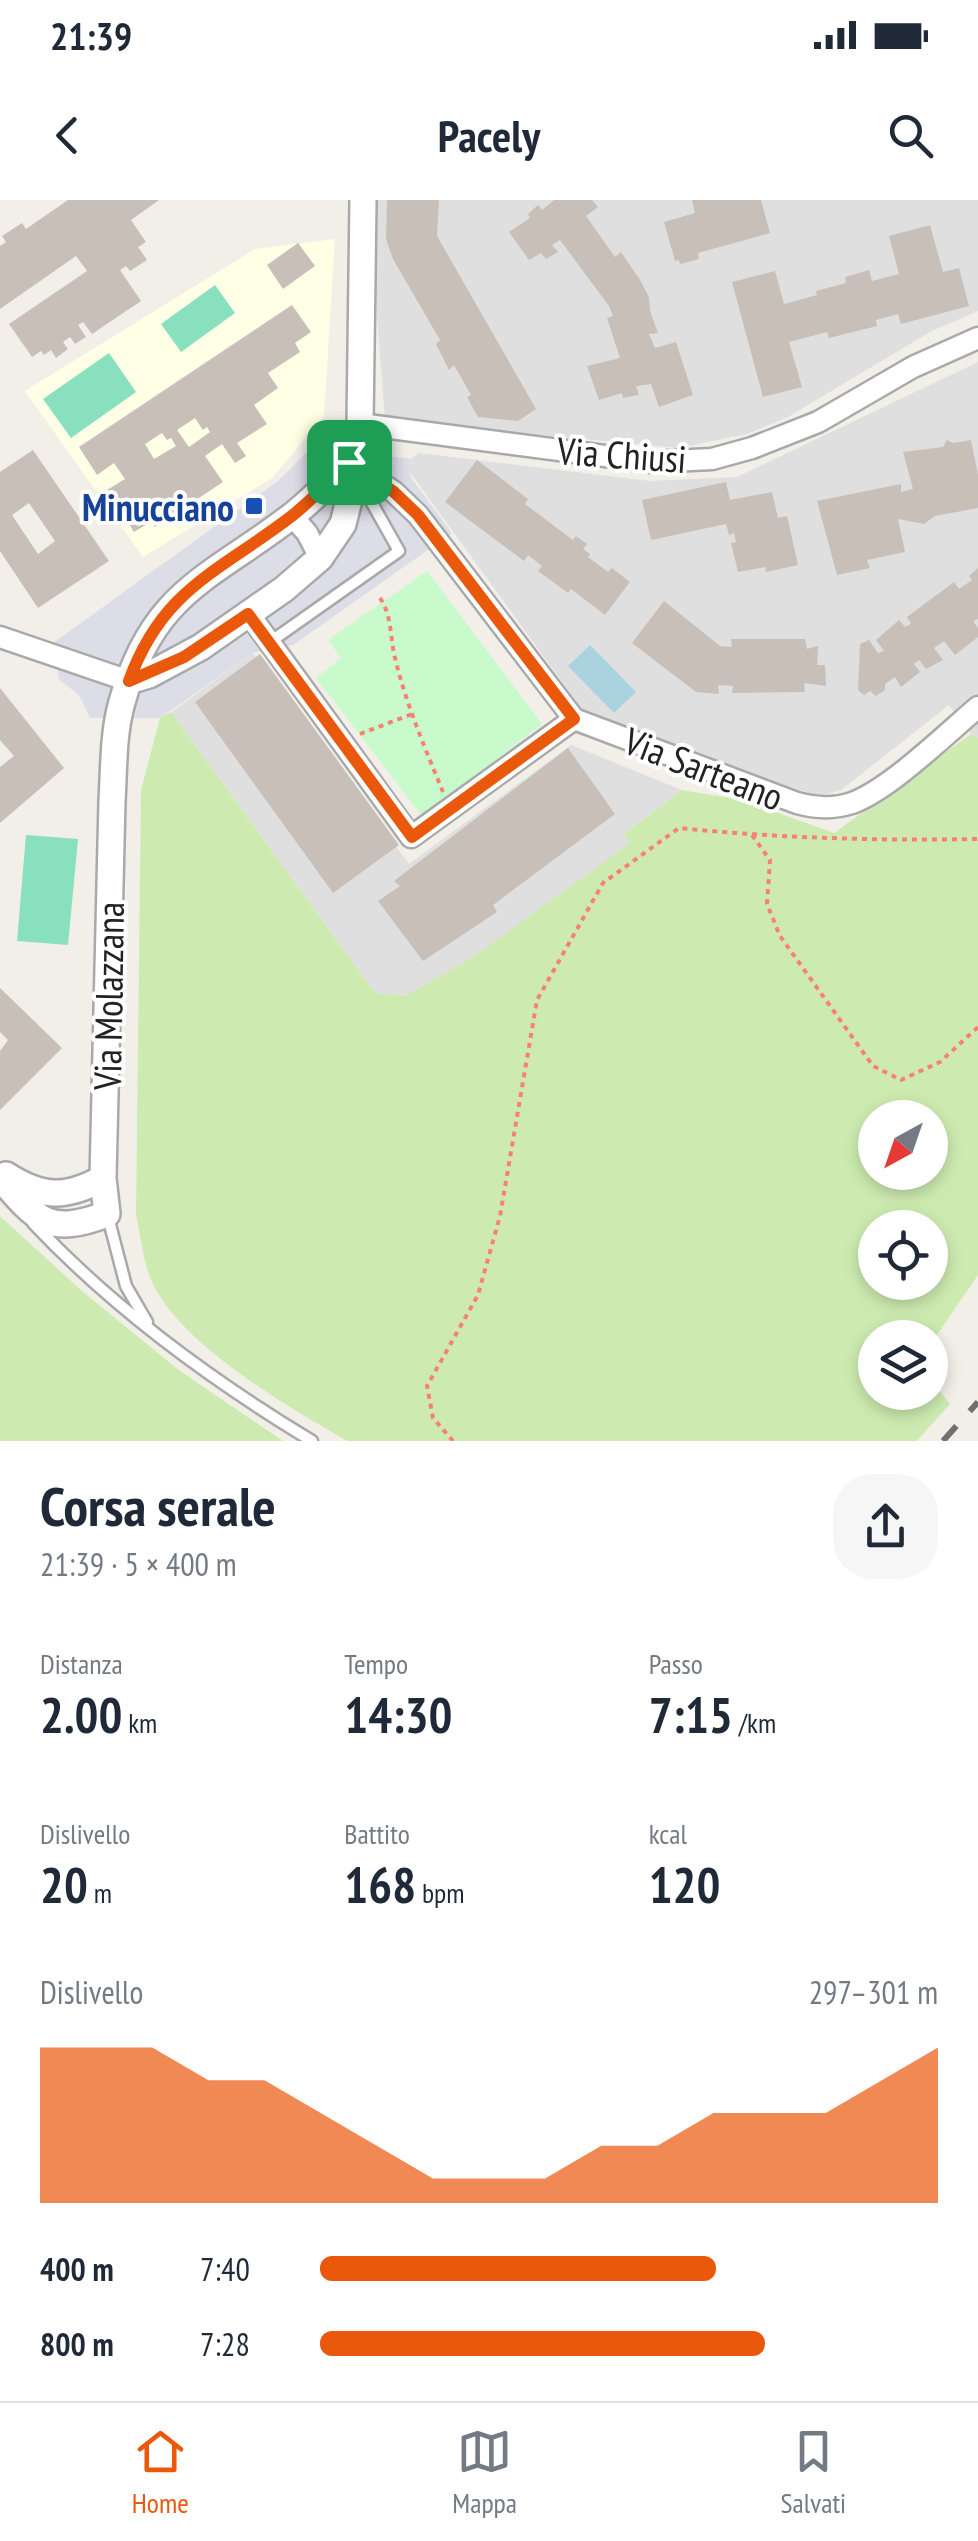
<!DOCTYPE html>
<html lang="it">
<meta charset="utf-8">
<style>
:root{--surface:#fff;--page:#f6f6f7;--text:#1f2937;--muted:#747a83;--line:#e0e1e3;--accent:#ea580c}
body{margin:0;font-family:"PT Sans Narrow",sans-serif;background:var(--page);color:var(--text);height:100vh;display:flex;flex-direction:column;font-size:38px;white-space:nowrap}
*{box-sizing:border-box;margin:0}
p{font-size:32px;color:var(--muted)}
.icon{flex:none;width:55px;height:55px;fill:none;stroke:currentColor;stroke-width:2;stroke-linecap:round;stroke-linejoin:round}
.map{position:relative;height:1241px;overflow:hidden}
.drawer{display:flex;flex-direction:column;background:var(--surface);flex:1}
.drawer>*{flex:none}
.needle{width:65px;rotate:220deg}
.controls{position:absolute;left:858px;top:900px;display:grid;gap:20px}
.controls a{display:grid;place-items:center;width:90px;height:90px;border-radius:50%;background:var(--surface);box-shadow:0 5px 15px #0003;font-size:50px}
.pin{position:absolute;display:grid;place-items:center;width:85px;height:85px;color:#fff;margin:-42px;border-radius:20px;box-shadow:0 5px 15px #0006}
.round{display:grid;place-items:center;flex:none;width:105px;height:105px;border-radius:40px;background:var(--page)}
.overview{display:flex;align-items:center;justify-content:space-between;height:170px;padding:0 40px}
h1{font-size:55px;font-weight:800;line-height:75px}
.figures{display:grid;grid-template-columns:repeat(3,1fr);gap:15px;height:170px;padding:10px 40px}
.figures div{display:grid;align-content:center}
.figures b{font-size:50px;font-weight:800}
.figures small{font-size:28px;font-weight:400}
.figures p{font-size:28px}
.chart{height:280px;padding:20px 40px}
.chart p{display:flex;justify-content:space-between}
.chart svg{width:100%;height:180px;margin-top:10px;fill:var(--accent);opacity:.7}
ul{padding:0 40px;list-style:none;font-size:32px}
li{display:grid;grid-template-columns:160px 120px 1fr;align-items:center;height:75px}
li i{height:25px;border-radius:12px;background:var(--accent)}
.status{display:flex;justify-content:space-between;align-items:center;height:70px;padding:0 50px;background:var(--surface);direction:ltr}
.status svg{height:28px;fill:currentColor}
header{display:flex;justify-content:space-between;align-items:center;height:130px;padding:0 40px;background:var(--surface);font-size:45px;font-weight:800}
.tab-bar{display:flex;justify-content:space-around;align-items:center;height:140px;border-top:2px solid var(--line);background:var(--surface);font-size:28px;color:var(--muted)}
.tab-bar a{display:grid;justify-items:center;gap:5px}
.tab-bar .on{color:var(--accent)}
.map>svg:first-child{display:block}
.residential{fill:#e0dfdf}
.education{fill:#ffffe5}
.grass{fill:#cdebb0;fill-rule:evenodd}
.park{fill:#c8facc}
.pitch{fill:#88e0be}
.plaza{fill:#dddde8}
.water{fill:#aad3df}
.building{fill:#c7bfb8;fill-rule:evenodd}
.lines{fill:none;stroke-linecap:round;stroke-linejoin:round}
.service-casing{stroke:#a9a9a9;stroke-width:15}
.minor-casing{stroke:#a9a9a9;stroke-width:25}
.tertiary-casing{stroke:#a9a9a9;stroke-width:30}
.path{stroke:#fa8072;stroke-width:4;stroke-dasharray:5 5;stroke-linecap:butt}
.service{stroke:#fff;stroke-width:10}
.minor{stroke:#fff;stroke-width:20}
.tertiary{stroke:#fff;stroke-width:25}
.rail{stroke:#707070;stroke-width:6;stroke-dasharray:20 20;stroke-linecap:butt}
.route-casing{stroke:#fff;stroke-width:20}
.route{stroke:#ea580c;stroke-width:12}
.transit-dot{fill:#1a4fb4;stroke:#fff;stroke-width:4}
.labels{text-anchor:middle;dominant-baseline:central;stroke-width:8;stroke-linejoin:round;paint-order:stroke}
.street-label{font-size:38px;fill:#222;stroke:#fff}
.transit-label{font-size:38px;font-weight:bold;fill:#164399;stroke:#fff;text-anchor:end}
</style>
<div class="status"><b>21:39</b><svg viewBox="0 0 49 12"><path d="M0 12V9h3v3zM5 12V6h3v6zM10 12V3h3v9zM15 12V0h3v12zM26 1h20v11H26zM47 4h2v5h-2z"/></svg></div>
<header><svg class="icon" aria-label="back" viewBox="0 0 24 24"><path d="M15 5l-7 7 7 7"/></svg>Pacely<svg class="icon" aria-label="search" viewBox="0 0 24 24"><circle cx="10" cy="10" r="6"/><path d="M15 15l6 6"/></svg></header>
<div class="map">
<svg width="978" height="1241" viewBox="0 0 978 1241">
<rect width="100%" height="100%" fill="#f2efe9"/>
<path class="residential" d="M373,0h605v111l-46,20 -144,86 -41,17 -69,14 -293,-28 -13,-170z
M978,162v376l-7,-4 -22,-29 -108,85 -23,6 -229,-77 -180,-248 2,-12 8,-6 231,28 87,-4z
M253,453l156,211 162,-119 111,45 -57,43 6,10 -161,116 -65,37 -30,-3 -204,-281z"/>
<path class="education" d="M335,39l-11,177 -52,62 -129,79 -118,-166 230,-142z"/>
<path class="grass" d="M171,512l204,281 30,3 65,-37 160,-116 -6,-9 58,-44 60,10 92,33 137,-99 7,4v537l-48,70v-7h-55v54h55v-13l20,25 -33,37h-570c-60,-35 -165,-95 -195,-159 -9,-20 -11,-46 -16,-67l5,-425 19,-72zM875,918h55v54h-55zM875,1028h55v54h-55z
M0,1016l83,76 97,79 103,70h-283z"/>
<path class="park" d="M427,371l115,153 -119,93 -107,-139 25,-20 -13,-18z"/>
<path class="pitch" d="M215,85l20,28 -54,39 -20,-28z
M109,153l27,39 -65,46 -28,-39z
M26,635l52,4 -10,106 -51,-4z"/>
<path class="plaza" d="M312,247l99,12 -2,12 3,8 40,54 -159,112 -40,8 -93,65h-70l-11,-23 -20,-15 -6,-37 225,-162z"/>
<path class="water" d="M590,445l46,47 -22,21 -46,-47z"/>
<path class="building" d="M68,0h91l-28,20 15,22 -8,5 9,13 -17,11 -4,-5 -6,4 21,31 -49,33 -9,-12 -5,3 8,12 -11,7 -5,-7 -7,5 5,7 -12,9 -5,-8 -7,5 -3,-4 -9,6 -23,-33 78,-53 -11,-15 -76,53v-63l6,-4 -4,-6 20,-13 4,6z
M387,0h52l-2,36 99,173 -18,12 -40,-4 -11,-20 4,-2 -17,-30 -5,5 -13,-26 4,-4 -47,-81 -7,-20z
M554,0h38l6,7 -12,9 29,41 6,-5 19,28 9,17 1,14 8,22 -9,1 6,14 21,-6 17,53 -34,12 -8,-23 -15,2 3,9 -16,3 -1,-5 -23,7 -12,-34 33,-8 -13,-40 6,-2 -4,-10 -49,-66 -8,5 6,7 -12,7 -5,-6 -12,7 -20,-28 21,-14 -2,-4 10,-9 4,5z
M692,0h69l9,33 -72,20 1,6 -19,5 -1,-4 -4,1 -11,-39 31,-9z
M930,25l13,47 16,-4 10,38 -68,18 -3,-10 -22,6 1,6 -48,12 -2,-6 -38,10 13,45 -39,10 -31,-115 43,-11 9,33 33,-9 -1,-4 30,-8 -1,-6 24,-7 3,11 27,-7 -10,-38z
M298,43l17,23 -32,23 -16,-24z
M292,105l19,27 -16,11 5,9 -32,21 10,15 -24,17 13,19 -30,19 9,13 -11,7 -13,-19 -17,12 18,26 -68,45 -3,-6 -18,11 -27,-42 18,-11 -11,-16 -17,12 -18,-28zM195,218l8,12 4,-3 3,5 -21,15 -12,-17zM162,233l5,7 4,-2 5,8 -22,13 -9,-15z
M947,240l6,3 18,-3 7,35v33l-43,8 -11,8 -26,-5 7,33 -38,8 3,8 -33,7 -20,-74 84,-17v8l12,-3 -10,-37 40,-5z
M33,250l76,111 -71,47 -38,-57v-79zM29,303l26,38 -17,13 -26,-39z
M477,260l51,39 -3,5 48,36 3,-4 11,8 -4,5 7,5 -2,3 20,15 4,-4 18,14 -25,33 -34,-26 -3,4 -30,-22 4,-5 -14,-11 -4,6 -79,-59z
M726,282l4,18 42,-8 6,26 9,-2 11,49 -32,7 -1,-5 -27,5 -7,-29 5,-1 -2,-9 -5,2 -3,-11 -75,16 -9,-40z
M978,368v51l-5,2 5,7v9l-23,18 -11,-14 -10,7 9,12 -17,9 -7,-9 -5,4 6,8 -19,15 -6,-10 -10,7v6l-9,6 -6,-5 -6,4 -6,-5 2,-46 9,-4 9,13 6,-2 -8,-11 23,-20 6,7 6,-3 -4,-7 47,-35 5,7 13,-9 -3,-4z
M664,401l56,45 12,1 -1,-8h74l2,10 11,-3 -1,19h8l1,21 -22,-3 1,9 -73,1 1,-7 -15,-1 1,9 -23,-2 -64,-49z
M260,454l139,191 -66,48 -138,-191z
M0,488l64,80 -64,55v-56l14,-11 -14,-16z
M568,548l47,66 -122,91 4,7 -74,49 -45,-60 22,-15 -6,-5z
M0,788l62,60 -62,62v-59l8,-11 -8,-8z"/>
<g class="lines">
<g class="service-casing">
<path id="service" d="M270,442l129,-91 -40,-71
M108,1017l18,69 21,36
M33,1023c81,86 178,157 279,218"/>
</g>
<g class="minor-casing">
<path id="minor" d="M360,224l291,38 61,-3 40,-11 66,-26 95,-55 65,-29
M349,262l45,30 24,23 156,204 223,84c18,5 37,6 55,0 38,-14 94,-69 126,-96
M292,316l15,17 13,25
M249,414l162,223 163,-118
M0,437l129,44"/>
</g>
<g class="tertiary-casing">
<path id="tertiary" d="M129,481l20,-6 52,-28 83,-58 36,-31 23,-34 9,-36 -3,-26 11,-38 3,-224
M6,975c36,23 60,24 97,3
M0,977c37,44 49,59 107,37l-4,-36 9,-377c2,-33 1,-68 10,-99 31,-112 90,-124 171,-187 21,-16 38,-35 56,-53"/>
</g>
<path class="path" d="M380,398c12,17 10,40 15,60 11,46 30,90 48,134
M360,534l52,-20
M752,635l18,25 -3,44 13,32 93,130 28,14 39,-18 38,-35
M453,1241l-20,-23 -6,-32 51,-91 22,-79 37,-216 66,-117 76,-55c100,10 199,13 299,11"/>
<use href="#service" class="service"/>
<use href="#minor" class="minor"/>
<use href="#tertiary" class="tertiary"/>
<path class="rail" d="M943,1241l35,-39"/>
</g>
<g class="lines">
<g class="route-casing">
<path id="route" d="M349,262l45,30 24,23 156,204 -162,118 -164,-223 -64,43 -55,24c34,-94 92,-110 164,-166 20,-16 38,-35 56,-53z"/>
</g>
<use href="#route" class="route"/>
</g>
<rect class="transit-dot" x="244" y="296" width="20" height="20" rx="5"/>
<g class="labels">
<g class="street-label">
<text transform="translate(622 254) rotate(4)">Via Chiusi</text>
<text transform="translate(704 568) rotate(21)">Via Sarteano</text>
<text transform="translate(108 796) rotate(-89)">Via Molazzana</text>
</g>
<g class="transit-label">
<text x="234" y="306">Minucciano</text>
</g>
</g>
</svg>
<div class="controls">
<a><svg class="needle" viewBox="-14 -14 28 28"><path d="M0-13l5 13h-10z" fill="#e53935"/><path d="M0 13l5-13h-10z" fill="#747a83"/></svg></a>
<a><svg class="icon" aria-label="locate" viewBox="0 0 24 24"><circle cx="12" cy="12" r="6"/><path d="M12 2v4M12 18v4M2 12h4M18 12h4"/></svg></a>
<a><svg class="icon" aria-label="layers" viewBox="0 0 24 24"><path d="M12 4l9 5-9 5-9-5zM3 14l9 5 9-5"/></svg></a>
</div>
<div class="pin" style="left:349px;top:262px;background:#1e9e55"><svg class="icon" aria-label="arrive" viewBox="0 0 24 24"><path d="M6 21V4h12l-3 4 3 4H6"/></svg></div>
</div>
<section class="drawer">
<div class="overview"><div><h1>Corsa serale</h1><p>21:39 · 5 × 400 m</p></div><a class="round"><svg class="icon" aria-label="share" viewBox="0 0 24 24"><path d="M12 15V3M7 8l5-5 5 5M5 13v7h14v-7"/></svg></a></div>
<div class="figures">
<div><p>Distanza</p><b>2.00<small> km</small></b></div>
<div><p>Tempo</p><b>14:30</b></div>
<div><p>Passo</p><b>7:15<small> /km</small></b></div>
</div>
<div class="figures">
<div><p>Dislivello</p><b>20<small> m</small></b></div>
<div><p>Battito</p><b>168<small> bpm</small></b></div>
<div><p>kcal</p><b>120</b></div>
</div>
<div class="chart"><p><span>Dislivello</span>297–301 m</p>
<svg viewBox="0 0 160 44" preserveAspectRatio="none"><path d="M0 44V6L10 6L20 6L30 14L40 14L50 22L60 30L70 38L80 38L90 38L100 30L110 30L120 22L130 22L140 22L150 14L160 6V44z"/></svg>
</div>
<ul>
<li><b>400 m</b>7:40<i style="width:64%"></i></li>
<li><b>800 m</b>7:28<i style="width:72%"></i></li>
</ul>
</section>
<nav class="tab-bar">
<a class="on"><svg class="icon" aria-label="home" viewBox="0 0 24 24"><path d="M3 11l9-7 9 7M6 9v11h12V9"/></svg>Home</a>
<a><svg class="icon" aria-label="map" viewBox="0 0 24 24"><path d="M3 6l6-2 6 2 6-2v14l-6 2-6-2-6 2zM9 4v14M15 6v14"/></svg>Mappa</a>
<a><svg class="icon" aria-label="saved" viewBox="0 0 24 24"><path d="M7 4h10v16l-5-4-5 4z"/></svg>Salvati</a>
</nav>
